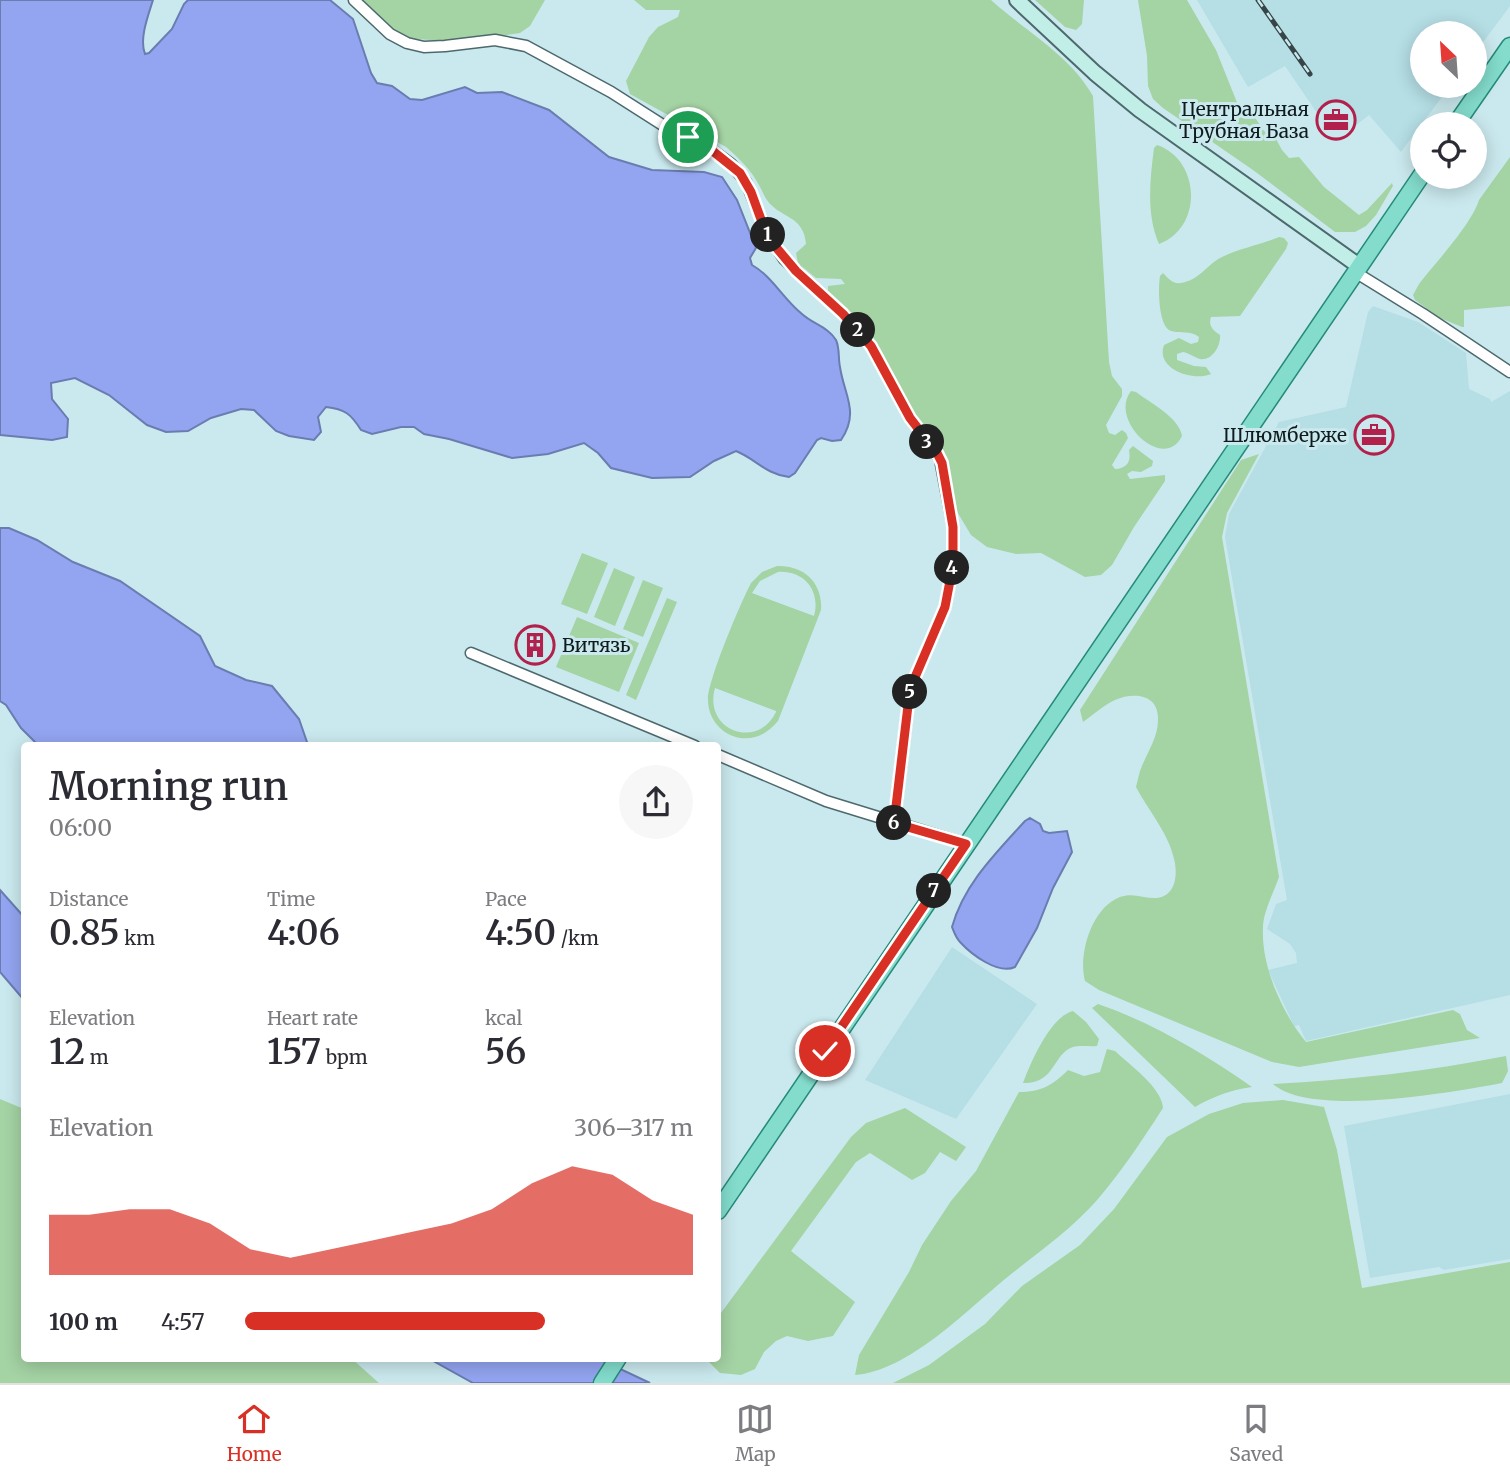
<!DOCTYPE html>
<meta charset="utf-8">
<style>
:root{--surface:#fff;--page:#f7f7f7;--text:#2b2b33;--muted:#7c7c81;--line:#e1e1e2;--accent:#d93025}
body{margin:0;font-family:Merriweather,serif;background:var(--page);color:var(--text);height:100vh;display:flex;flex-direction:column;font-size:26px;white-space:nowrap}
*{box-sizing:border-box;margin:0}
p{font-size:23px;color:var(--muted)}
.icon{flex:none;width:38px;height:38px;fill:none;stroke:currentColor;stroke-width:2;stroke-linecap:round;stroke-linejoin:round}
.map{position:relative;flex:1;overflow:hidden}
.sheet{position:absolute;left:21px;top:742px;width:700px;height:620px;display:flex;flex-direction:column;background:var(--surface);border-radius:7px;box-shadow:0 4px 18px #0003}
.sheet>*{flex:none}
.needle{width:46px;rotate:335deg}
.tools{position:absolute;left:1410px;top:21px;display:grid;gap:14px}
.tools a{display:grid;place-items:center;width:77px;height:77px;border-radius:50%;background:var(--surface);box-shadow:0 4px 18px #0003;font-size:35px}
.pin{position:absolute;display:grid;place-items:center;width:60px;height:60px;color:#fff;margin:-30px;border:4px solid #fff;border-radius:50%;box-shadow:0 2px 7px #0007}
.km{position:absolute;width:35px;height:35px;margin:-18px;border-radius:50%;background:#222;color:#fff;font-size:19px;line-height:35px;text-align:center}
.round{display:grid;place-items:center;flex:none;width:74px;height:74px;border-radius:37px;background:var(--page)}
.overview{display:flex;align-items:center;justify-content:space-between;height:119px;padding:0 28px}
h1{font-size:38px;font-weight:600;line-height:52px}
.figures{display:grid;grid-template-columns:repeat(3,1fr);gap:10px;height:119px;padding:7px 28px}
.figures div{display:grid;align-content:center}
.figures b{font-size:35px;font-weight:600}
.figures small{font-size:19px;font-weight:400}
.figures p{font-size:19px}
.chart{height:196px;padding:14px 28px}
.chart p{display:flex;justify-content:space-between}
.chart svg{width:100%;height:126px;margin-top:7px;fill:var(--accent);opacity:.7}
ul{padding:0 28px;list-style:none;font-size:23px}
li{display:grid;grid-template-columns:112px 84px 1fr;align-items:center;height:52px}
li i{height:18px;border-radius:9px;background:var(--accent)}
.tabs{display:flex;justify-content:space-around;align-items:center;height:98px;border-top:2px solid var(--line);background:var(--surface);font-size:19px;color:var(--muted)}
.tabs a{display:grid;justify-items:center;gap:4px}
.tabs .current{color:var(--accent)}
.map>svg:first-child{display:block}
.built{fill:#b5dee5}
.green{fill:#a4d3a4;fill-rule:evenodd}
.water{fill:#93a5f1;stroke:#6b7cb1;stroke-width:2}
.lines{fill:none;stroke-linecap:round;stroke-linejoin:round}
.street-casing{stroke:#4d696e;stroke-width:13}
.secondary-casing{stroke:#4d696e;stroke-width:18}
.primary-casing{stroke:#258a79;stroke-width:19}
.street{stroke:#fff;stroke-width:10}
.secondary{stroke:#c1eee6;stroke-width:14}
.primary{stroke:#83dccc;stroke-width:16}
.rail-casing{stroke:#354548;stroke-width:5}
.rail{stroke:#cae9ee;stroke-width:2.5;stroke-dasharray:8;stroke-linecap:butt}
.route-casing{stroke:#fff;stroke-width:14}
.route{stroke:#d93025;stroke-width:9}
.labels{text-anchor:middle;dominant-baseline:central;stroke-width:6;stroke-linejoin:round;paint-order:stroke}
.poi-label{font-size:19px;fill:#0f1b1d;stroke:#cae9ee;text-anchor:end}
</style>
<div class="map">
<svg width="1510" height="1383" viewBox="0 0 1510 1383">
<rect width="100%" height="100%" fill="#cae9ee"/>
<path class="built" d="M1197,0h313v6l-35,47v-20h-52v53h27l-49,66 -32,-37 -33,26 -51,-75 -37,21z
M1373,306l45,16 48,31 3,36 21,10 1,3 19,-11v604l-204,46 -7,-16 -5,1 -26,-56 29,-7 -1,-10 -6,-9 -23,-15 9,-25 11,-4 -62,-363 4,-23 50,-92 67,-15 22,-95z
M952,947l85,57 -81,115 -91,-39z
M1510,1094v165l-66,11 -5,-3 -69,11 -26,-152z"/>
<path class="green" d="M362,0h183l-15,26 -10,7c-26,4 -100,13 -121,1 -15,-8 -25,-23 -37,-34z
M634,0h357c34,31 79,55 102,96l16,266 3,14 10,13v7l-16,29 3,8 6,2 7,-5 4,3 2,5 -16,27 3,4c13,-1 16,-8 14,-19l4,-4 20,15 -1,5 -11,6 -9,-1 -5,3 3,5 35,-4v6l-31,46 -22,38 -11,10 -16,2 -44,-24 -25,1 -29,-7 -16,-12 -18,-30 -8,-46 -25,-36 -38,-69 -15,-21 -39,-42v-5l17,-2 -4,-5 -25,-1 -18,-15 -2,-10 10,-9c-2,-29 -27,-26 -39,-44 -3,-4 -5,-10 -8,-15 -8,-15 -20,-27 -33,-38l-96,-53 -4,-13 23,-44 9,-10 20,-10 2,-7h-34z
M1035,0h49l-2,24 -6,6 -11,-3z
M1138,0h49l29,50 22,55 16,11 10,15 12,8 6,11 7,8 10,-1 25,30 35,28 8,-5 25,-27 1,3 -17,29 -10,11 -11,6h-20l-82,-62 -90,-62 -10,-9 -5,-13 -1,-30z
M1157,145c44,15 46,83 2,99 -13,-30 -9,-64 -5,-96z
M1510,157v149l-46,4v17h-2l-22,-9 -25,-18 -2,-5 6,-11c17,-22 52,-59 60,-84z
M1279,237l5,1 4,5 -2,6 -46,67 -29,1c-3,9 2,13 9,18 1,11 -8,26 -20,24 -6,-2 -11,-6 -17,-7l-6,2v6l17,6 12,1 5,7c-18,8 -56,-5 -47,-29l15,-7 12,6 7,-2 1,-5c-9,-7 -18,-3 -28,-6 -13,-4 -13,-44 -11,-55l3,-3c6,6 9,11 18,10 19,-3 25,-18 41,-26 18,-9 38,-12 57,-20z
M1131,391l5,1c14,11 43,25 46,44 -18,37 -74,-16 -51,-45z
M1259,454l-32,59 -5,24 57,340c-5,15 -16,35 -16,51 -2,38 19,85 43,114l147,-32 7,4 7,16 13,8 -181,29 -27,-5 -173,-72 -14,-9c-7,-26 6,-73 35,-84 14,-5 24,2 37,1 19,-2 21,-24 17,-39 -5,-25 -26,-49 -38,-72 2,-7 3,-15 6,-21 6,-15 16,-29 16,-46 1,-26 -24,-28 -43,-20 -11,5 -22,15 -32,22l-3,-12 161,-250z
M582,553l26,10 -21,51 -26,-10z
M777,566c27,-1 46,17 44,44l-43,111c-10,12 -22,19 -38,17 -18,-3 -32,-19 -32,-38 -1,-18 33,-98 43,-117l11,-11zM778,572c26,-2 43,19 36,44l-62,-23 8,-12zM715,688l61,23v1c-19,39 -73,18 -61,-24z
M614,568l21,9 -20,49 -21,-9z
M643,580l20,8 -20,49 -20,-8z
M667,598l10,4 -41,98 -10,-5z
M577,617l62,26 -20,49 -63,-25z
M1098,1004c55,19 107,50 154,83 -21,3 -38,9 -57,20l-103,-99z
M1073,1011l13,11 13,17 -2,7c-7,1 -17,-1 -24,1 -21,7 -17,37 -50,36 8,-21 27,-66 50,-72z
M1107,1049l8,2c15,14 47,37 48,57 -20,31 -41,63 -65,91 -27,31 -61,54 -93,80 -40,33 -97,92 -150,96l4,-20 50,-83 13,-27 29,-44 25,-30 43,-79c22,0 34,-7 49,-22l16,6 16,-4z
M1506,1056l2,15 -6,12c-49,9 -191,35 -229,1 78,-4 156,-13 233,-28z
M0,1099l24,10v249h327l28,25h-379z
M1283,1100l41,7 13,43 25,138 148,-26v121h-617l36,-18 56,-41 37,-38 58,-41 34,-36 53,-72 42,-23 34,-11z
M905,1108l61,39 -10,14 -16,-9 -15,21 -13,7 -42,-27 -14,9 -65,89 64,51 -22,34 -25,5 -21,-5 -11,5 -12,11 -9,17 -14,6 -21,-2 -12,-12 1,-3h9v-41l133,-180 15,-14z"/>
<path class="water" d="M0,0h153c-5,16 -14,39 -8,54l4,-1 23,-24 12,-25 4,-4h142l23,19 18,54 6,10 15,3 18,13 12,1 43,-13 12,6 25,-1 47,18 60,47 43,13 52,2 18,5 15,23 19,48 -6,10 2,7c21,12 31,34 50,49 11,10 26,13 34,26 4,9 2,18 4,27 4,28 20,45 1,73l-9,1 -11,-3 -4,2 -22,33 -6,4c-24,-3 -33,-18 -53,-26l-22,10 -24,16 -38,1 -41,-10 -13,-15 -14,-10 -36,11 -36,4 -63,-19 -25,-5 -10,-7h-13l-29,7 -11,-4c-10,-16 -16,-21 -35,-23l-8,10 3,15 -7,8 -25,-4 -13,-5 -22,-21 -13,-1 -30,9 -23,13 -22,1 -19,-7 -38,-30 -34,-17 -24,5 1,16 16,20 -1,18 -15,3 -52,-5z
M0,528h9l28,12 36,22 47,19 80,55 15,30 31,14 26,6 27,33 9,26h-270l-17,-17 -15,-23 -6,-4z
M1030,818l10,6 3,7 6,2 18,-2 5,21 -19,36 -16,40 -22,39c-17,8 -44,-13 -55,-25 -4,-4 -6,-10 -8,-15 12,-43 44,-74 73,-106z
M0,890l24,27v83l-24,-28z
M428,1358h169l53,25h-177z"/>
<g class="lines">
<g class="street-casing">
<path id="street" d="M354,0l36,34 17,9 17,4 21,-1 50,-6 31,6 85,46 58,37 35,15 27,20 15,18 21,51 17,26 59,55 28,32 39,72 30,41 13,68v38l-8,42 -35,82 -16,134
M1355,272l68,42 87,58
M471,653l224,93
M718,755l108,46 140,43"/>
</g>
<g class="secondary-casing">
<path id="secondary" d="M1017,0l78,73 45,37 219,156"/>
</g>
<g class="primary-casing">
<path id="primary" d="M1456,124l54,-78
M718,1211l705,-1038
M602,1383l16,-25"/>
</g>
<use href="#street" class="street"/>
<use href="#secondary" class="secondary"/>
<use href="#primary" class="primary"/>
<g class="rail-casing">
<path id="rail" d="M1258,0l52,74"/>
</g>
<use href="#rail" class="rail"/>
</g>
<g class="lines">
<g class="route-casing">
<path id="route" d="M688,137l16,7 36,29 11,19 15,41 9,13 21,25 47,43 28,32 39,72 27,35 5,10 11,64v38l-8,42 -35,82 -16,134 72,21 -141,207"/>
</g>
<use href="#route" class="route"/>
</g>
<defs>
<g id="office-ring" transform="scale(2.0125)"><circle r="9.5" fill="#cae9ee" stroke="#b2214c" stroke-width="1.5"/><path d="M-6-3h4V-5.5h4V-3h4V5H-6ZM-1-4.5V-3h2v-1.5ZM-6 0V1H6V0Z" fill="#b2214c"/></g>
<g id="building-ring" transform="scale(2.0125)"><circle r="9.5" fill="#cae9ee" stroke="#b2214c" stroke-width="1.5"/><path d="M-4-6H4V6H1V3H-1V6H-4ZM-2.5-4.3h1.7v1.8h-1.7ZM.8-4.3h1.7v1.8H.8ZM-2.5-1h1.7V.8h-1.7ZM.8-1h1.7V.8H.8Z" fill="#b2214c"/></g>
</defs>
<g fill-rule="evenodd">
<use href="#office-ring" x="1336" y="120"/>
<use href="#office-ring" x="1374" y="435"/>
<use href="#building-ring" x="535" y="645"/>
</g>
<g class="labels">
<g class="poi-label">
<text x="1309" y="109">Центральная<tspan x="1309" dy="22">Трубная База</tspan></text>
<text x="1347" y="435">Шлюмберже</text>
<text x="562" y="645" text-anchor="start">Витязь</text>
</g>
</g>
</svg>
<div class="tools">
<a><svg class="needle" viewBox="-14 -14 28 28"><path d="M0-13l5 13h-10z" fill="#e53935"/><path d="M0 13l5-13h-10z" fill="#7c7c81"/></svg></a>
<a><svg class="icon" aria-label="locate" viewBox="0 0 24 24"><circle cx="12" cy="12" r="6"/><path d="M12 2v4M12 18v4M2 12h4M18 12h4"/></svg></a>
</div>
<div class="pin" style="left:688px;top:137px;background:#1e9e55"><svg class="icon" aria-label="arrive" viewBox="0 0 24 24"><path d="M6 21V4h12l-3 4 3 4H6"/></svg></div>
<div class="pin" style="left:825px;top:1051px;background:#d93025"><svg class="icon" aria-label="check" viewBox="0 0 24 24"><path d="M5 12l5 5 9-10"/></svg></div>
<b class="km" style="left:768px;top:235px">1</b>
<b class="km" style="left:858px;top:330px">2</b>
<b class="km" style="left:927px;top:442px">3</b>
<b class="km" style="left:952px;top:568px">4</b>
<b class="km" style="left:910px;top:692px">5</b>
<b class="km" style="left:894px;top:823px">6</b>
<b class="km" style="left:934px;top:891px">7</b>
<section class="sheet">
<div class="overview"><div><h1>Morning run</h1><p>06:00</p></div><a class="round"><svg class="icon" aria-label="share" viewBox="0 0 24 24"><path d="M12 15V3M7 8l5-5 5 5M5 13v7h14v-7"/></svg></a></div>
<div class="figures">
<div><p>Distance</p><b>0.85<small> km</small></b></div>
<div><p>Time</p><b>4:06</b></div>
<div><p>Pace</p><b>4:50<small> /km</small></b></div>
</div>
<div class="figures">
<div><p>Elevation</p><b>12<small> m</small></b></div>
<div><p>Heart rate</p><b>157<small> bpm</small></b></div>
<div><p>kcal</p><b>56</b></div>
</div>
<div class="chart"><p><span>Elevation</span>306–317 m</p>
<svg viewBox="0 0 160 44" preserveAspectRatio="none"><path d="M0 44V23L10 23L20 21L30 21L40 26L50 35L60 38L70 35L80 32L90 29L100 26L110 21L120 12L130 6L140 9L150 18L160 23V44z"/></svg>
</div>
<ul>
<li><b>100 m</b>4:57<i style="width:67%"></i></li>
</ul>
</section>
</div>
<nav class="tabs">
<a class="current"><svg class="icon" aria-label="home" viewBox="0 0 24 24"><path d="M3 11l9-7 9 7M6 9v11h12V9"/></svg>Home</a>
<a><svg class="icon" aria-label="map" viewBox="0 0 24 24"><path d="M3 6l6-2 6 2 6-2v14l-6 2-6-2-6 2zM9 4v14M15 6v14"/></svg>Map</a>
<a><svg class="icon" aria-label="saved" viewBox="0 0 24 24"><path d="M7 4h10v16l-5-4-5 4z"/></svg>Saved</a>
</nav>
